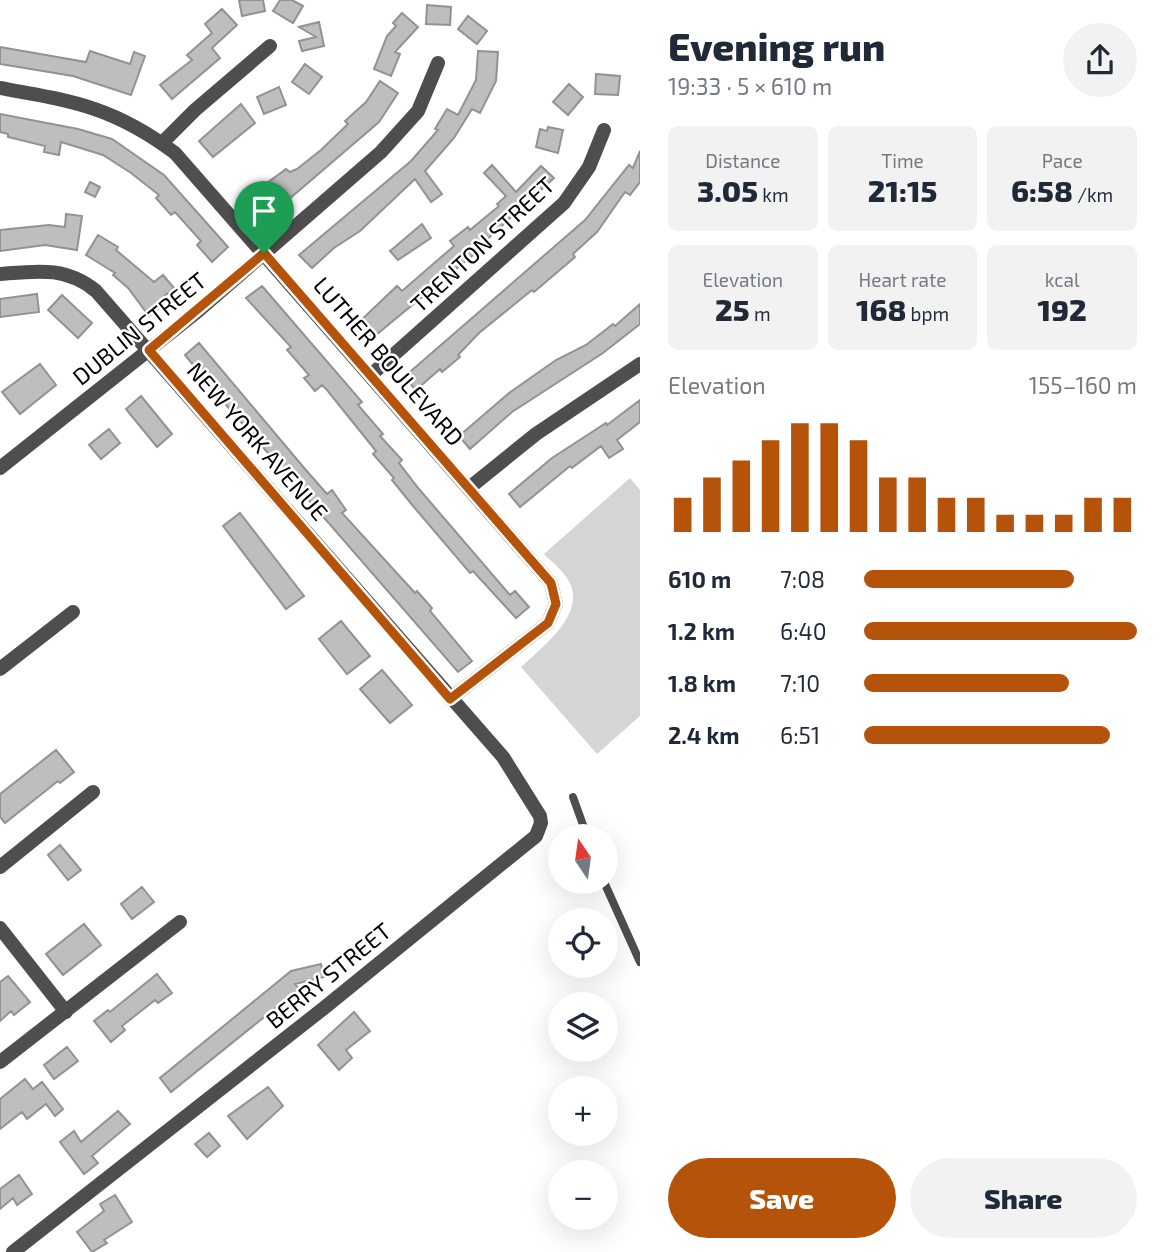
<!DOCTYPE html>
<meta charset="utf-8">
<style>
:root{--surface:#fff;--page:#f2f2f3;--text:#1f2937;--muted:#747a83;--accent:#b45309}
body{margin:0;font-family:"Exo 2",sans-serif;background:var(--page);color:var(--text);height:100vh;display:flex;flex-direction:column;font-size:26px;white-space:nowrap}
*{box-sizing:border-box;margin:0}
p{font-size:23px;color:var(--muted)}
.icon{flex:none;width:38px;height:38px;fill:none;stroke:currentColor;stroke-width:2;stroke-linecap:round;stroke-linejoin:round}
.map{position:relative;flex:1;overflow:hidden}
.drawer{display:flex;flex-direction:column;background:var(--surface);width:525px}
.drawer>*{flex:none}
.needle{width:46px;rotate:347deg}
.controls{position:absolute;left:548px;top:824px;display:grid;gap:14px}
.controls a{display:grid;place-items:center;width:70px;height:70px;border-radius:50%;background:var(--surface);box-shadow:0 7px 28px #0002;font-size:35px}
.pin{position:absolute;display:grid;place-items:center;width:60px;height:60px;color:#fff;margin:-72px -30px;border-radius:50% 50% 50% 0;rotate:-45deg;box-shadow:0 0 7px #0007}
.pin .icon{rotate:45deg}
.round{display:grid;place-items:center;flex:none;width:74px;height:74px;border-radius:37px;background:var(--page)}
.overview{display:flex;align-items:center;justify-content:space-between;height:119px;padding:0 28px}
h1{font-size:38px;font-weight:800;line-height:52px}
.metrics{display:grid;grid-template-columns:repeat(3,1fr);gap:10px;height:119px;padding:7px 28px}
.metrics div{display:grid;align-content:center;border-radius:10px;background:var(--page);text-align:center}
.metrics b{font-size:30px;font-weight:800}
.metrics small{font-size:19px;font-weight:400}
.metrics p{font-size:19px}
.chart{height:196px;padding:14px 28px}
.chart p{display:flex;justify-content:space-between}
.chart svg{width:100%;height:126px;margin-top:7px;stroke:var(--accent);stroke-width:6}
.primary-button{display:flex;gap:14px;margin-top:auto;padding:14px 28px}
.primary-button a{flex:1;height:80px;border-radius:42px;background:var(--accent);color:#fff;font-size:28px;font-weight:800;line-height:80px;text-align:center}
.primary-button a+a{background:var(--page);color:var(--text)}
ul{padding:0 28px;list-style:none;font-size:23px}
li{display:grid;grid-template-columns:112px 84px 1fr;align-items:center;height:52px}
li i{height:18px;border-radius:9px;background:var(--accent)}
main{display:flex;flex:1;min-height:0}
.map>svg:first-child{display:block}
.green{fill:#d5d5d5}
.building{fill:#bebebe;stroke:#929292;stroke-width:2}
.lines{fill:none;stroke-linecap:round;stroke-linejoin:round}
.service{stroke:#4e4e4e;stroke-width:8}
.minor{stroke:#4e4e4e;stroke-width:14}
.route-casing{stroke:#fff;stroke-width:14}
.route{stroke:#b45309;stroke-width:9}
.labels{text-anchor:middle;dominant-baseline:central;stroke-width:5;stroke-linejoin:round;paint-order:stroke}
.street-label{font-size:23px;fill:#000;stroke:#fff}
</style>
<main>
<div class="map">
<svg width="640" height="1252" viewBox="0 0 640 1252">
<rect width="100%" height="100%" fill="#fff"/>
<path class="green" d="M630,478l10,12v226l-43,38 -76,-87c21,-20 69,-55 46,-89 -6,-9 -16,-17 -23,-24z"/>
<path class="building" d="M239,0h24l2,11 -23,5z
M280,0h12l11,6 -10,17 -20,-12z
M427,5l24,2 -1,18 -24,-1z
M222,9l15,16 -25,23 8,10 -48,41 -12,-14 32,-25 -5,-5 25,-22 -7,-9z
M402,13l16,14 -23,25 5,2 -9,22 -17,-7 13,-33 9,-10 -3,-3z
M468,16l19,15 -10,13 -19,-15z
M319,22l5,24 -22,5 -3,-10 17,-4 -17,-10z
M0,47l86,15 4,-11 40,13 4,-12 11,4 -14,39 -58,-19 -73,-12z
M478,51l20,1 -2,29 -16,32 -8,-4 -18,29 -29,33 17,23 -11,8 -16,-23 -55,52 -26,17 -22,20 -13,-13 112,-94 27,-31 -3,-1 12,-20 11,6 18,-35z
M305,64l17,13 -13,17 -17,-12z
M596,74l24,2 -2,19 -23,-1z
M380,81l18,12 -19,29 -112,96 -12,-16 6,-5 -5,-6 30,-22 4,3 7,-3 24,-19 27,-26 -3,-3 21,-19z
M569,84l14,13 -15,18 -15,-13z
M279,87l7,18 -22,9 -7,-17z
M241,104l14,19 -42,34 -14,-16z
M0,114l78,15 34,10 52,36 64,72 -16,15 -15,-17 4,-4 -26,-29 -4,3 -15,-17 3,-3 -28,-22 -28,-18 -42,-13 -2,13 -15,-3 1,-6 -37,-9v-3l-8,-2z
M548,127l15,3 -5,23 -22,-6 4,-18 7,2z
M640,151v31l-10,13 -5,-3 -28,40 -24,22 2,3 -41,35 -2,-2 -53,43 -21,22 2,2 -18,15 -2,-3 -24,21 -12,-13 181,-157 44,-55 4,3z
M492,165l24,27 25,-26 13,12 -72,66 2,2 -113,93 -13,-16 39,-37 5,5 52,-45 -4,-5 18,-14 2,3 29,-24 -2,-2 9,-8 -22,-23z
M90,182l10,5 -5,10 -10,-5z
M66,214l16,2 -5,34 -32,-5 -45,6v-21l49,-5 16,2z
M422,224l9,14 -33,22 -8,-9z
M98,235l20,12 -2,3 38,32 9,-7 11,13 -13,11 3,5 -15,12 -21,-28 -15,-13 2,-2 -29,-18z
M262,286l100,116 -4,3 25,29 -3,2 22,24 -3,3 20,26 91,106 5,-4 14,16 -13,11 -43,-47 -3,2 -57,-67 -21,-26 2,-2 -21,-24 3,-3 -49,-61 -5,-5 -7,6 -11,-13 5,-3 -22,-25 4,-3 -45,-49z
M37,294l2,18 -39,5v-18z
M62,295l30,28 -14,15 -30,-28z
M640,304v20l-37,29 -91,59 -42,37 -11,-13 50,-43 47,-33 30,-15 27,-21 2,2z
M199,343l106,126 22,25 5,-4 14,20 -4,3 73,80 2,-2 15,17 -2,3 42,50 -14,11 -231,-266 -42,-51z
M40,364l16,21 -36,29 -18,-22z
M141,396l31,38 -15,13 -31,-38z
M640,400v22l-23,18 6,9 -14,9 -8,-12 -29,22 -2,-2 -50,41 -11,-13 43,-36 54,-35 1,2z
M109,429l11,14 -19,16 -12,-14z
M240,513l64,83 -18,13 -63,-83z
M341,621l29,35 -23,18 -28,-35z
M382,670l30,35 -22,18 -30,-34z
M56,750l18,22 -14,11 -2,-2 -53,42 -5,-6v-23z
M60,845l21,25 -13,10 -20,-25z
M142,887l12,15 -22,17 -11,-15z
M84,924l17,21 -38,30 -17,-21z
M321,964l3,13 -29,7 4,5 -128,103 -11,-14 131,-107z
M157,974l15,19 -14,10 -3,-3 -33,26 3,4 -14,12 -17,-21 14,-11 2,2z
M8,976l22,26 -16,13 -3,-4 -11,10v-39z
M354,1012l16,19 -24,19 6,8 -13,12 -21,-25z
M67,1047l11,14 -24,18 -10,-14z
M25,1079l8,10 9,-7 21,27 -8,7 -9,-12 -19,15 -5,-7 -22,17v-30z
M268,1087l15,19 -36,33 -19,-23z
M118,1111l12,13 -38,32 6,7 -14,11 -24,-32 14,-11 7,11z
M209,1133l11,13 -13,11 -12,-13z
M19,1175l13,19 -15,11 -4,-7 -13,11v-20z
M115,1195l17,27 -28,18 3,3 -15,9 -15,-20 27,-21 -4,-7z"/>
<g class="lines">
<path class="service" d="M573,797l14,39
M604,882l36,80"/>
<path class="minor" d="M0,88c73,13 114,19 175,65l376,430 5,21 -8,19 -98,76
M162,143l33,-33 75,-64
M0,274c36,-3 66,-8 96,17l407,466 37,59 1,7 -5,13 -212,172 -311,244
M371,375l193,-172 25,-36 15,-37
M0,468l198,-157 183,-159 37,-41 20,-48
M469,488l67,-54 104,-70
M0,669l73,-57
M0,867l93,-75
M0,928l66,84
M0,1062l180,-140"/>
</g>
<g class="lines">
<g class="route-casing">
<path id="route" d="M264,253l287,330 5,21 -8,19 -98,76 -301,-349z"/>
</g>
<use href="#route" class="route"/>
</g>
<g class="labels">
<g class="street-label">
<text transform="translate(482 244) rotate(-43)">TRENTON STREET</text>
<text transform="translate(139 328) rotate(-39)">DUBLIN STREET</text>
<text transform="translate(389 361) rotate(49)">LUTHER BOULEVARD</text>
<text transform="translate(258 441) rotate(49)">NEW YORK AVENUE</text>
<text transform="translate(328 975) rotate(-39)">BERRY STREET</text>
</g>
</g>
</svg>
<div class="controls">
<a><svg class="needle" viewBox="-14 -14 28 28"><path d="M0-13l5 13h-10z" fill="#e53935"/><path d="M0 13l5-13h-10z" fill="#747a83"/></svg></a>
<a><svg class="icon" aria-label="locate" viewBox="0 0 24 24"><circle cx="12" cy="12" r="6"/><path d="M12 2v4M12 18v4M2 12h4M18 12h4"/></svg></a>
<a><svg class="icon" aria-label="layers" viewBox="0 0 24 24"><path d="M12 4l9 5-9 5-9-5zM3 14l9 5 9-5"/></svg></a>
<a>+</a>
<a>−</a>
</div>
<div class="pin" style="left:264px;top:253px;background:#1e9e55"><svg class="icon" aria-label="arrive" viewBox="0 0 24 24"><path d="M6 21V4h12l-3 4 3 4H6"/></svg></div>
</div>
<section class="drawer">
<div class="overview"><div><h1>Evening run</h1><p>19:33 · 5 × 610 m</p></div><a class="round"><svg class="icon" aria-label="share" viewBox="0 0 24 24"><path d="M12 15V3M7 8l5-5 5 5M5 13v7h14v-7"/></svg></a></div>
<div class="metrics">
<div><p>Distance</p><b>3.05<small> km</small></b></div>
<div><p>Time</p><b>21:15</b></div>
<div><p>Pace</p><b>6:58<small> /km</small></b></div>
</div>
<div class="metrics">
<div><p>Elevation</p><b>25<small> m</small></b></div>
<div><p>Heart rate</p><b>168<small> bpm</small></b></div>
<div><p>kcal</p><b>192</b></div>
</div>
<div class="chart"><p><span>Elevation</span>155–160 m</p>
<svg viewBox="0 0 160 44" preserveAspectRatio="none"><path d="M5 44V32M15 44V25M25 44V19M35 44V12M45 44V6M55 44V6M65 44V12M75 44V25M85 44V25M95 44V32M105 44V32M115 44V38M125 44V38M135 44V38M145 44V32M155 44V32"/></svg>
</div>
<ul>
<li><b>610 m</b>7:08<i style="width:77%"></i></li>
<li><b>1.2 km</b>6:40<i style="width:100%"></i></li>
<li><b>1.8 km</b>7:10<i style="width:75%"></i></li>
<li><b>2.4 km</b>6:51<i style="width:90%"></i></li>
</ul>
<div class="primary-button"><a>Save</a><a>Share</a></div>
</section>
</main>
